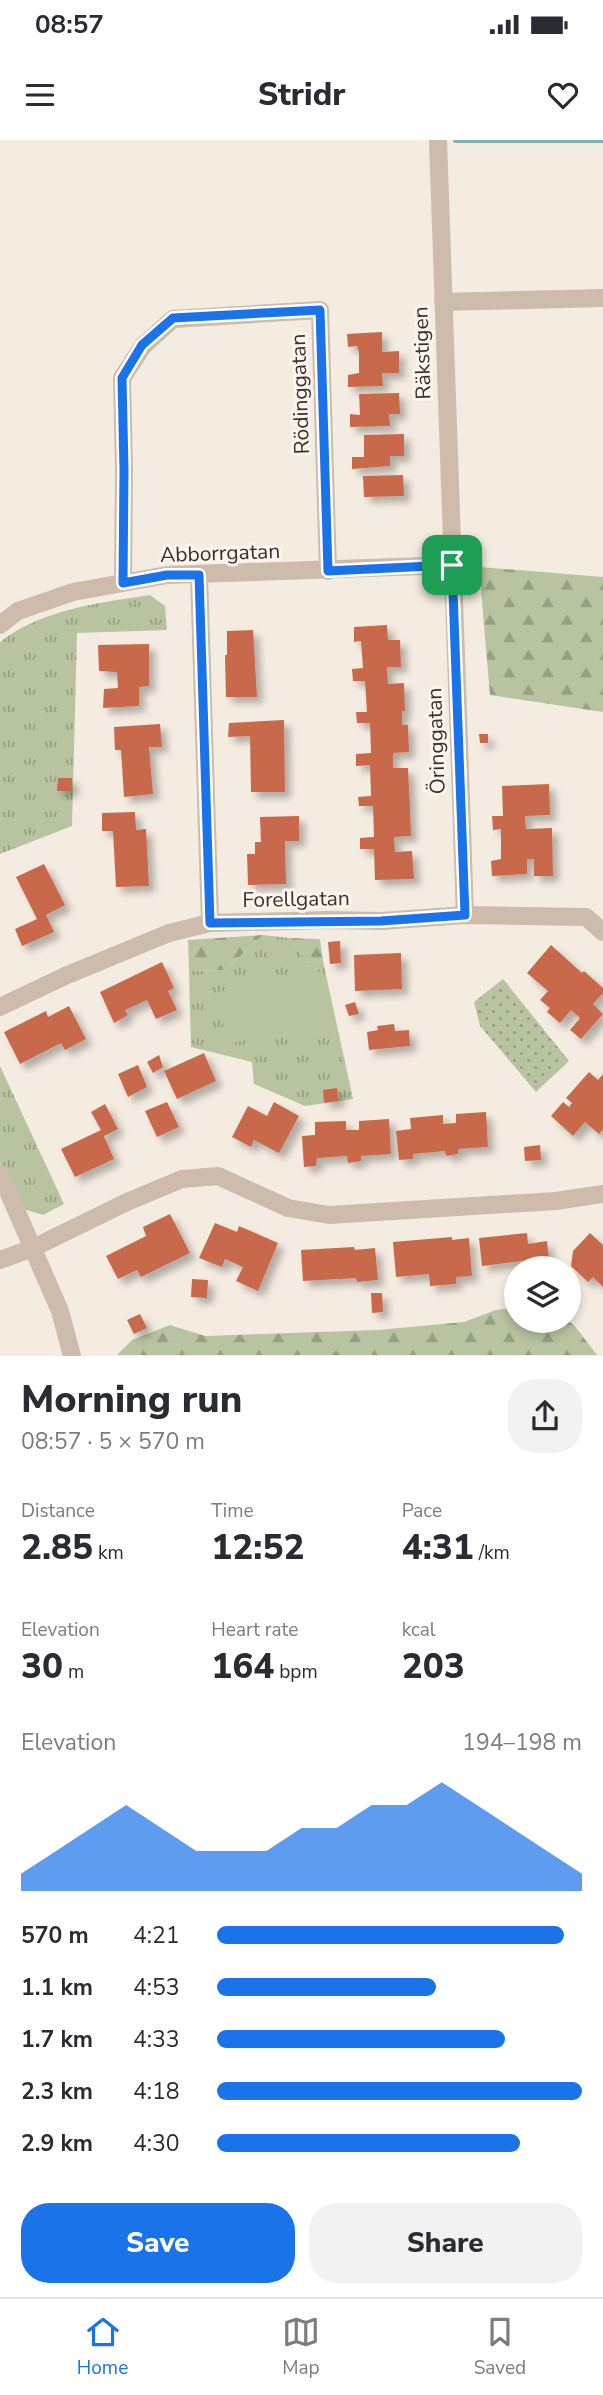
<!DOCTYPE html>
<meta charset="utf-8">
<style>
:root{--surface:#fff;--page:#f2f2f3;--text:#2b2b33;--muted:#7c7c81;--line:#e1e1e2;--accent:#1a73e8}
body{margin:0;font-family:"Nunito Sans",sans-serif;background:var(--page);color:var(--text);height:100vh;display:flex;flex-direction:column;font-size:26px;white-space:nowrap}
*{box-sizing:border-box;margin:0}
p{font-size:23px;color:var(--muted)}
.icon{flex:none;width:38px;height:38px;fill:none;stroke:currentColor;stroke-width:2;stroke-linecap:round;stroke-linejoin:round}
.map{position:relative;height:1216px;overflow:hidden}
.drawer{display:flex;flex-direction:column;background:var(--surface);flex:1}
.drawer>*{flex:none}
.fabs{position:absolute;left:504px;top:1116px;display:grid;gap:14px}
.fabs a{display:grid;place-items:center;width:77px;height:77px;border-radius:50%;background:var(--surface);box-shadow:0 4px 10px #0003;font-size:35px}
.pin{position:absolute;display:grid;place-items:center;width:60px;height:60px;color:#fff;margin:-30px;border-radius:14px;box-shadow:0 4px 10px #0006}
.round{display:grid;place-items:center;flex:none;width:74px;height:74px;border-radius:28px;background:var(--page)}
.head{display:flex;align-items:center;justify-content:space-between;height:119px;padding:0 21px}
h1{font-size:38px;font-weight:800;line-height:52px}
.figures{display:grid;grid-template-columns:repeat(3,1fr);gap:10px;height:119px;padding:7px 21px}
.figures div{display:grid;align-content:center}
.figures b{font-size:35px;font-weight:800}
.figures small{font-size:19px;font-weight:400}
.figures p{font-size:19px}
.chart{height:196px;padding:14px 21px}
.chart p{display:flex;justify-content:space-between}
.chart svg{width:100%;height:126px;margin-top:7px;fill:var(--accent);opacity:.7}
.action{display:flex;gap:14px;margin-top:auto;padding:14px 21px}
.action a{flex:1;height:80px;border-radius:28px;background:var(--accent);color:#fff;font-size:28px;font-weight:800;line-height:80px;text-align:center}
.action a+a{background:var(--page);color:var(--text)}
ul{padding:0 21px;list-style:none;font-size:23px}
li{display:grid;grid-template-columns:112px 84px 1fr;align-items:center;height:52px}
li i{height:18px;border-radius:9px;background:var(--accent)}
.status{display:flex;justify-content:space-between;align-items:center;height:49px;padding:0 35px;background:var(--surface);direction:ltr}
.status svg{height:19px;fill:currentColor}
header{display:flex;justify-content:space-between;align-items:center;height:91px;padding:0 21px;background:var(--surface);font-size:32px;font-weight:800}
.menu{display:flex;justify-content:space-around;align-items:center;height:98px;border-top:2px solid var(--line);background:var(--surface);font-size:19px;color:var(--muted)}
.menu a{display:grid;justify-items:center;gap:4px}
.menu .current{color:var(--accent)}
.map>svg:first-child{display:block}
.grass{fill:url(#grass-tufts)}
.forest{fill:url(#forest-firs)}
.park{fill:url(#park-dots)}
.pitch{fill:#b8c4a0}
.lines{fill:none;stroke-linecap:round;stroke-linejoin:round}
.stream{stroke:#7fb0b2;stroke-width:6}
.building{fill:#c8694b;filter:url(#shadow)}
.street{stroke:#cdbbac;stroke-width:18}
.route-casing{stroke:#fff;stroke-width:14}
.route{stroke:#1a73e8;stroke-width:9}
.labels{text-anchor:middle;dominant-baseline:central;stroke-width:6;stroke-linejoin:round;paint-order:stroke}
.street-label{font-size:21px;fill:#3b302b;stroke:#fbf5ee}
</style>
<div class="status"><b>08:57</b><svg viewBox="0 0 49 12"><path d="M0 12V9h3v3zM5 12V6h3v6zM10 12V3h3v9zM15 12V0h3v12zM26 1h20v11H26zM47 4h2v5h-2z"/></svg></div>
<header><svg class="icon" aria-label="menu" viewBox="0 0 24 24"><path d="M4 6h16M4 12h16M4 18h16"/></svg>Stridr<svg class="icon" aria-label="heart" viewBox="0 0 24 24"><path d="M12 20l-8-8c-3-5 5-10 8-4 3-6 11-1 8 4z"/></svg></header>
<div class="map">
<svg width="603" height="1216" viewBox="0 0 603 1216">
<defs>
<pattern id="grass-tufts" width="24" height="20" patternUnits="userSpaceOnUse" patternTransform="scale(1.75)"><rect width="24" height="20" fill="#b8c4a0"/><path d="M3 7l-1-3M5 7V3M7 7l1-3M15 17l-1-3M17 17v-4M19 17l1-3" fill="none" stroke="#97a083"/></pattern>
<pattern id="forest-firs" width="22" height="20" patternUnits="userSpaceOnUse" patternTransform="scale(1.75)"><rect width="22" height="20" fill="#b8c4a0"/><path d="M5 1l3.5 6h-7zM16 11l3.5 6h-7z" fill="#97a083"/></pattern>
<pattern id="park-dots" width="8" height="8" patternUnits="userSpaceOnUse" patternTransform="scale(1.75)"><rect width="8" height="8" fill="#b8c4a0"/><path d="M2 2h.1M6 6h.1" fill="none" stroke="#97a083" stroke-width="1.8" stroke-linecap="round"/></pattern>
<filter id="shadow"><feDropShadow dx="6" dy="6" stdDeviation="3.5" flood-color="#0004"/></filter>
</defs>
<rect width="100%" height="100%" fill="#f4ebe1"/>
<path class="grass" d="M150,455l15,11 2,24 -90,3 -5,193 -72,28v-212c43,-33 98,-39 150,-47z
M263,795l26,3 20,25 14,-2 30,138 -48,7 -51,-22 -2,-22 -61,-15 -2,-76 36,-1z
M0,926l64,138 -21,11 -23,-7 -20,-46z"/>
<path class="forest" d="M479,427l124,10v135l-113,-17z
M263,795l-38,35 -36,1 -1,-31z
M289,798l31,1 3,22 -14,2z
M516,1167v14h52l6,4 23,30h-480l15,-15 38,-15 35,11 173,-6 86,-8 32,-12z"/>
<path class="park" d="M503,839l66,82 -33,31 -56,-66 -6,-24z"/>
<path class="pitch" d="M323,831l10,51 -106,22 -10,-52z"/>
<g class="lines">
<path class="stream" d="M456,0h147"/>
</g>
<path class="building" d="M382,192v20l17,-1v22h-17l1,13 -35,1v-12l11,-2v-21l-2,-6 -9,1 -1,-13z
M399,253l1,21h-11l1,12 -40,1v-13l10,1 -1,-21z
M404,294v22h-14v10l-38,3v-12h12v-22z
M403,335l1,21 -40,1 -1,-21z
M387,485l1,15h12l1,27h-14l1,17 16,-1 1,28h-3v14h6l1,27 -16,1v15h15l2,41 1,27 -17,1 1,15 17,-1 2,28 -39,1 -1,-31h-14v-11l14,-1 -1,-31h-14l-1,-9 13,-1 -1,-31 -14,1v-12l15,-1 -1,-30h-13l-1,-11h11l-2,-31h-12l-1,-12 11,-1 -2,-27 -7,1v-15z
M253,490l4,67h-31l-1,-42h2v-24z
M149,504v42l-10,1v19l-36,2 1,-19 14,-1 -1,-16 -18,-1 -1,-26z
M284,580l1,72h-34l-1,-56 -22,1 1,-14z
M160,584l2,23h-13l4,47 -29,3 -3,-47h-6l-1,-23z
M479,594h9v9h-8z
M58,638h14v13h-15z
M549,644l1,31 -25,1 1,13 26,-1 1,48h-19v-17h-7v15l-35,2 -1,-15 10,-2v-30l-8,1 -1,-14h11l-1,-30z
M135,672l1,18 10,-1 3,57 -33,1 -3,-56h-11v-18z
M299,676v25h-14l1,43 -38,1 -1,-31h8v-12h6l-1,-25z
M44,724l21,41 -19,10 8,17 -32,14 -7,-17 22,-10 -21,-42z
M340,801l1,22 -11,1 -2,-22z
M551,805l31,28 2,-2 19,17v5l-10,11 10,10 -22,25 -11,-9 10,-12 -9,-8 -11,13 -13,-11 3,-4 -10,-8 8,-9 -21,-18z
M401,813l1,36 -47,2 -1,-36z
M162,822l12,26 -6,3 9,19 -21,9 -9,-19 -22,10 3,5 -14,8 -14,-31z
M355,862l4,12 -10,2 -4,-11z
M69,866l17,33 -21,11 -4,-7 -41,21 -16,-32 42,-21 2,6z
M394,884l1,7 14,-1 1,16 -41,4 -2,-18 11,-2 -1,-4z
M204,913l12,28 -39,18 -13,-28z
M159,915l4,12 -10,6 -6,-11z
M138,925l9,22 -19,10 -10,-23z
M589,932l9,8 5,-6v55l-4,5 -14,-12 -12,14 -22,-20 12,-14 6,5 3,-4 -6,-5z
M337,948l2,13 -15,2 -1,-13z
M167,962l12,25 -22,10 -12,-26z
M274,962l25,14 -20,37 -25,-13 -3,7 -19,-10 16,-31 19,10z
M105,964l13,25 -14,7 10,23 -39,18 -14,-28 40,-19 -10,-18z
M486,972l2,35 -30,2v5l-12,2 -1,-5 -32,3v5l-14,1 -3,-29 15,-2 -1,-11 33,-3v9l13,-1v-9z
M389,979l2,35 -30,2v5l-13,2 -1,-7 -30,2 -1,8 -12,1 -2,-31 13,-1v-13l31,-1v9h13v-9z
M540,1005l1,15 -16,1 -1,-14z
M170,1074l20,39 -49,24 -4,-7 -19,9 -12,-23 40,-20 -3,-9z
M215,1083l22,9 2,-6 39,17 -20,48 -22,-10 7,-14 -18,-8 -3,8 -23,-9z
M527,1093l1,11 19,-3 3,28h-20l-1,-9 -47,6 -3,-28z
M590,1093l13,12v42l-10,-10 -5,5 -17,-16 2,-15z
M452,1097v3l17,-2 3,38 -16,1v7l-26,2 -1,-12 -33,3 -3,-35z
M354,1107l1,3 20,-2 3,32 -21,2 -1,-4 -53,3 -2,-31z
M192,1139l16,1 -1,18 -16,-1z
M371,1153h11l1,19 -11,1z
M140,1174l7,14 -13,6 -7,-14z"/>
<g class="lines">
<path class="street" d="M438,0l27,775
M443,162l160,-4
M199,435l11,348
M123,443l1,-113 -2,-92 21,-32 30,-27 147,-9 8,261
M0,485l18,-14 55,-19 94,-17 285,-10
M0,867l65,-31 104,-43 41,-10 119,-3 52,1 84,-6 121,2 17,15
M0,1033l60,138 12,45
M0,1120l33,-12 94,-46 55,-23 36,-3 70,32 41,7 227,-14 47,-7"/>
</g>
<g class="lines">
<g class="route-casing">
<path id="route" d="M320,170l8,261 124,-6 13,350 -84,6 -171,2 -11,-348h-32l-44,8 1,-113 -2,-92 20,-33 31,-27z"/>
</g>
<use href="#route" class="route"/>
</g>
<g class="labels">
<g class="street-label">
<text transform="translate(422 213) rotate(-92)">Räkstigen</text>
<text transform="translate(300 254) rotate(-92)">Rödinggatan</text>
<text transform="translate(220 413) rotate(-2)">Abborrgatan</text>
<text transform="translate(436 601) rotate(-92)">Öringgatan</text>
<text transform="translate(296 759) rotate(-1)">Forellgatan</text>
</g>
</g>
</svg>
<div class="fabs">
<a><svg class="icon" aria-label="layers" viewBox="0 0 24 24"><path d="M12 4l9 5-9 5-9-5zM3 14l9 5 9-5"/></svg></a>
</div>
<div class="pin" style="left:452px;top:425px;background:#1e9e55"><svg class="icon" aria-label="arrive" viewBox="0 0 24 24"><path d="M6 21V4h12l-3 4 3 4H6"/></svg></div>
</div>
<section class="drawer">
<div class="head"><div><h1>Morning run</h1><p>08:57 · 5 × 570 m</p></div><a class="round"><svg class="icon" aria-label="share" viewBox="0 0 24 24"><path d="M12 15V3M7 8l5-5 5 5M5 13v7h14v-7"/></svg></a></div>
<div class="figures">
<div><p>Distance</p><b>2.85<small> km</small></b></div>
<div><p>Time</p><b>12:52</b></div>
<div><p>Pace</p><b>4:31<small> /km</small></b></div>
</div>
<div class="figures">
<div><p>Elevation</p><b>30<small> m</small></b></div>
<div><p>Heart rate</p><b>164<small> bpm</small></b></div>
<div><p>kcal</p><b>203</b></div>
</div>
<div class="chart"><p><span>Elevation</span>194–198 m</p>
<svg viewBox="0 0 160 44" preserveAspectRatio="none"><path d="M0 44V38L10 30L20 22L30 14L40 22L50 30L60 30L70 30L80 22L90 22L100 14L110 14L120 6L130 14L140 22L150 30L160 38V44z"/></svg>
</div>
<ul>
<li><b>570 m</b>4:21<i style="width:95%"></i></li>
<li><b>1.1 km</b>4:53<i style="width:60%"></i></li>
<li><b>1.7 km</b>4:33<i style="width:79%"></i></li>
<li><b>2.3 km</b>4:18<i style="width:100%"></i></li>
<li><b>2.9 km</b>4:30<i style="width:83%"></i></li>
</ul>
<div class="action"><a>Save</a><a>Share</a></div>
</section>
<nav class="menu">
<a class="current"><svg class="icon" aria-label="home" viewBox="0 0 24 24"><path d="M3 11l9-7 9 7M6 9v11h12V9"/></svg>Home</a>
<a><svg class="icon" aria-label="map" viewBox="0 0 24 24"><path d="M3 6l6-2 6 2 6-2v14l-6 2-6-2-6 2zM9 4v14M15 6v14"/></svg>Map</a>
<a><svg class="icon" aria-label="saved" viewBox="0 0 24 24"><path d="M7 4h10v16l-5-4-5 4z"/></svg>Saved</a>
</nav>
